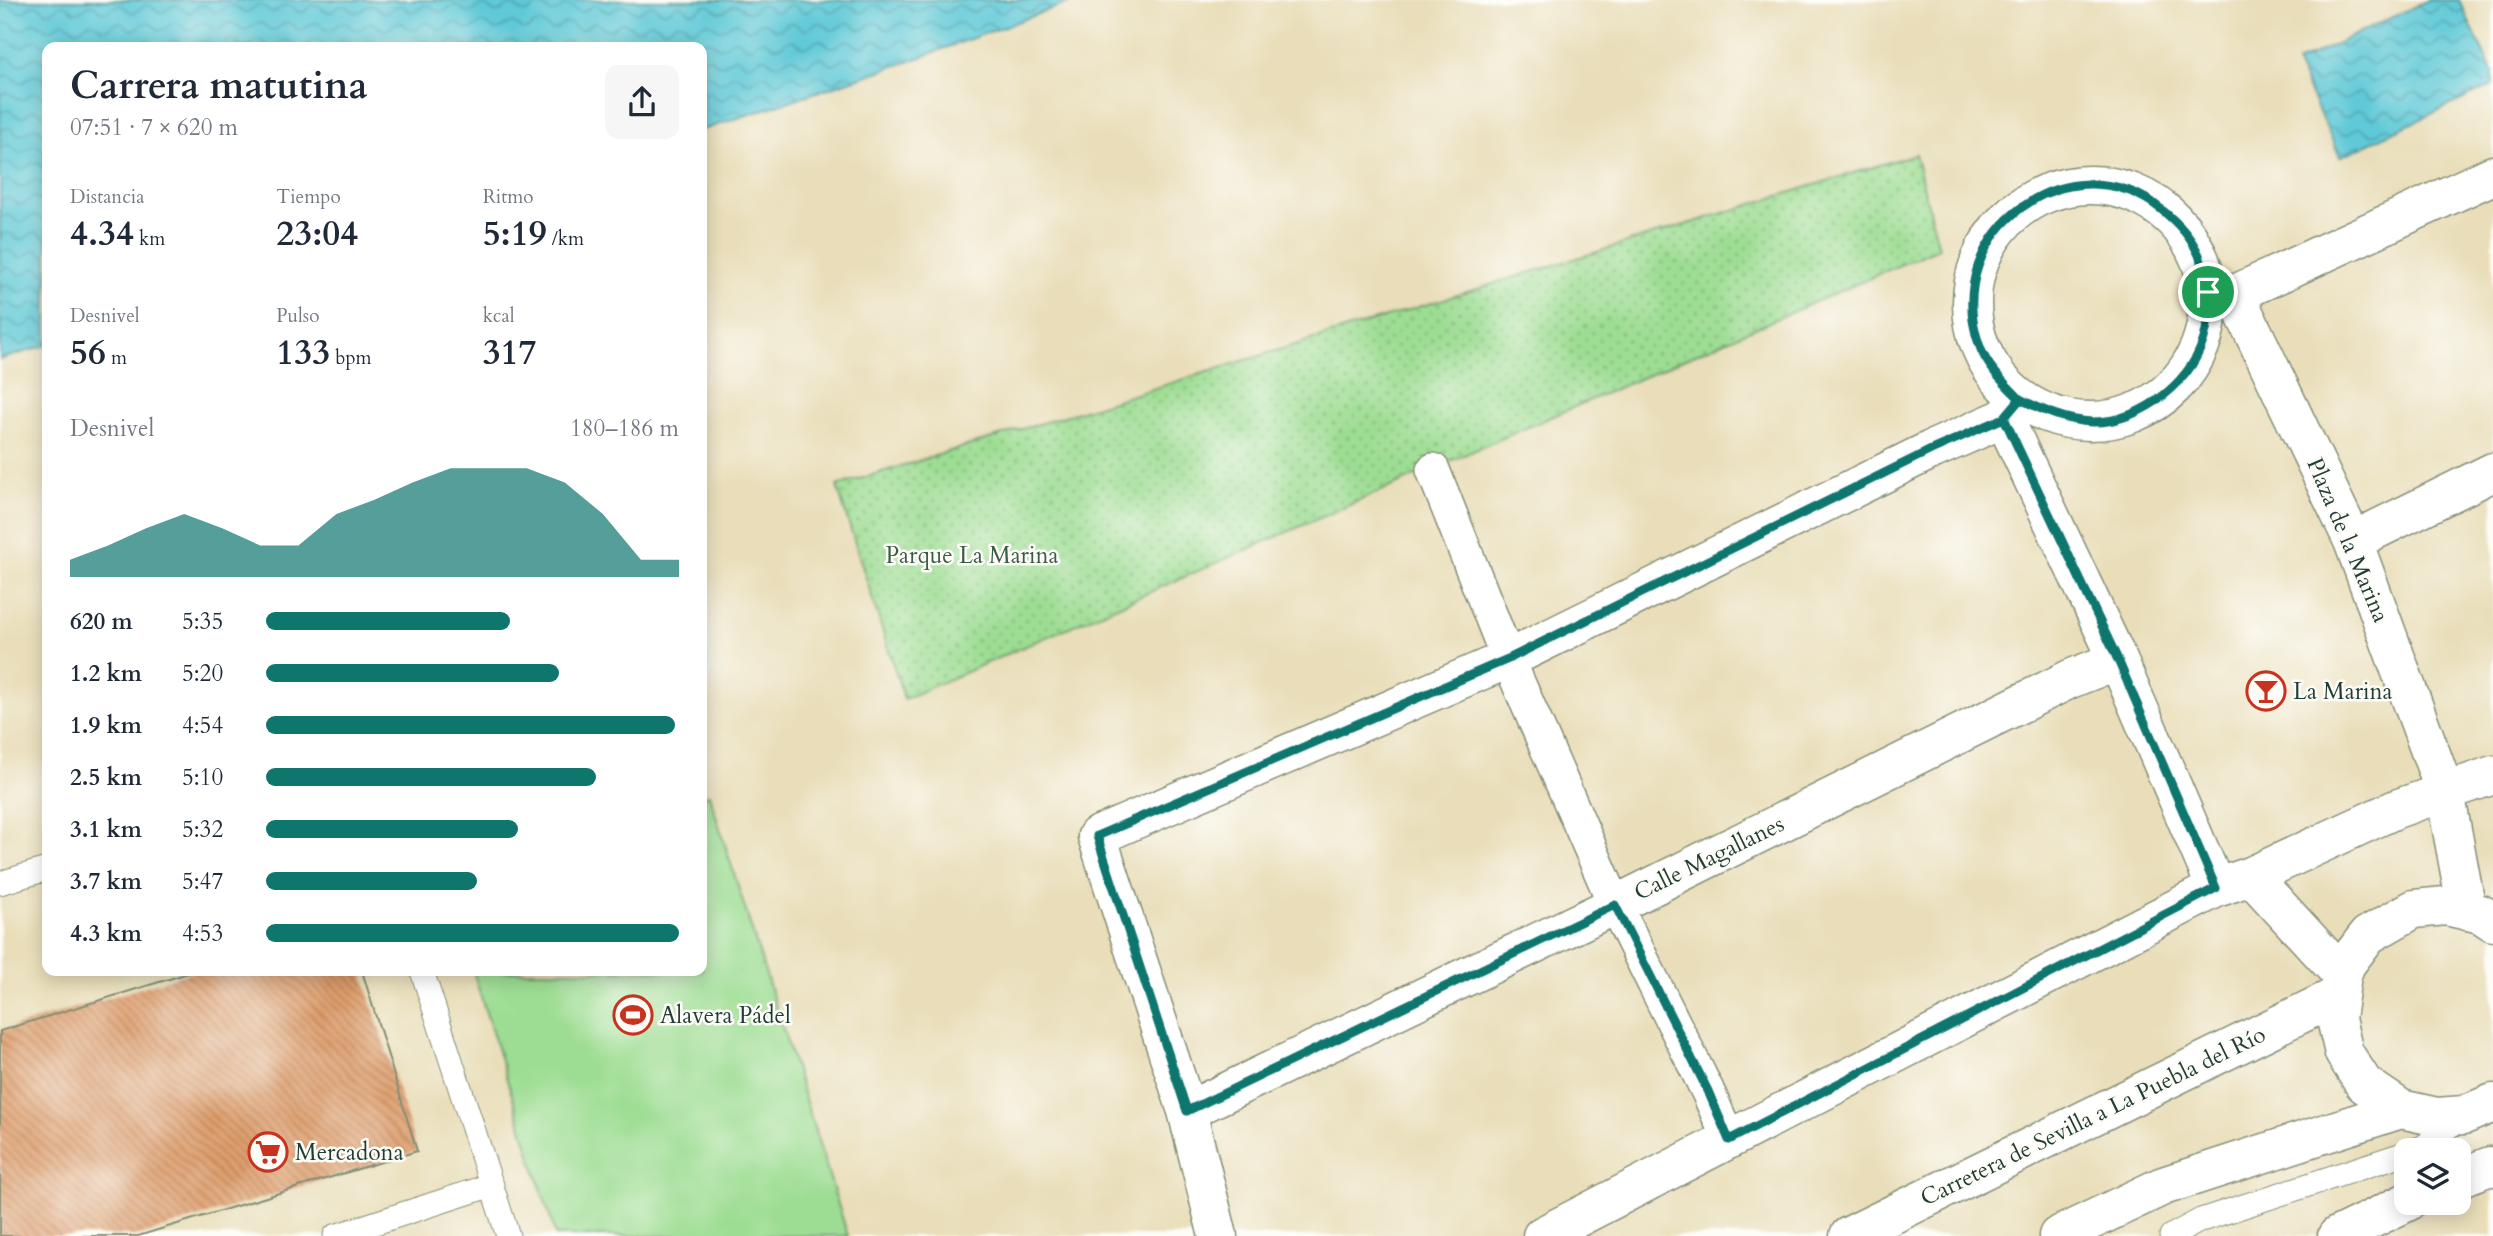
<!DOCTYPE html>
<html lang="es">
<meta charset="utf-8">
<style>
:root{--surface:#fff;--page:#f6f6f7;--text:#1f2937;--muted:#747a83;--accent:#0f766e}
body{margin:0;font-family:Cardo,serif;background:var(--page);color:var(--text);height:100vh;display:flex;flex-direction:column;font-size:26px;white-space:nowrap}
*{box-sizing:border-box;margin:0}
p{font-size:23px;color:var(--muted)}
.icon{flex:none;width:38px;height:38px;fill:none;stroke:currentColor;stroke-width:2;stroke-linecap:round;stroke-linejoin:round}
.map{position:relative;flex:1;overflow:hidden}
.drawer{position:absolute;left:42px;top:42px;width:665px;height:934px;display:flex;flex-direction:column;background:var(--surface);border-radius:14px;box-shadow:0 4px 18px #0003}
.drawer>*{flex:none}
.tools{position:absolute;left:2394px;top:1138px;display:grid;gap:14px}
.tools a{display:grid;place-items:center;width:77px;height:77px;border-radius:14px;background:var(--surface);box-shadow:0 4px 18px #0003;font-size:35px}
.pin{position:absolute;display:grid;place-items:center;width:60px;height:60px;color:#fff;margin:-30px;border:4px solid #fff;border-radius:50%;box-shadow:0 2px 7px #0007}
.round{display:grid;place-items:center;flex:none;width:74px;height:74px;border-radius:14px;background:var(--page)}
.summary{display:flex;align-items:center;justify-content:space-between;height:119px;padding:0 28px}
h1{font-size:38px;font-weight:600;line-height:52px}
.metrics{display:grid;grid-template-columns:repeat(3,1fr);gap:10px;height:119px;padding:7px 28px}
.metrics div{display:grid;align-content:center}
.metrics b{font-size:35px;font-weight:600}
.metrics small{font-size:19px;font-weight:400}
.metrics p{font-size:19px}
.chart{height:196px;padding:14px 28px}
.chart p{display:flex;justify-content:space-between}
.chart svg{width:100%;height:126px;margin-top:7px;fill:var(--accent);opacity:.7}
ul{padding:0 28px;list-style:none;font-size:23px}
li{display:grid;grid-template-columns:112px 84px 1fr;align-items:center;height:52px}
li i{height:18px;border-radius:9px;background:var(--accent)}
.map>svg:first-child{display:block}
.green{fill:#9ddd93;stroke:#5e8d64;stroke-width:2}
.park{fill:url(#park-dots);stroke:#5e8d64;stroke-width:2}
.water{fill:url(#water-waves);stroke:#3e8386;stroke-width:2}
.building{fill:url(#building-back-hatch)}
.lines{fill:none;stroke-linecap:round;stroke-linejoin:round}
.service-casing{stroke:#848e76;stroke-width:25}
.pedestrian-casing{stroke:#848e76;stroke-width:36}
.minor-casing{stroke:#848e76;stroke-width:41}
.secondary-casing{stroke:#848e76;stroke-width:41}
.service{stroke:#fff;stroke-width:23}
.pedestrian{stroke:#fff;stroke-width:33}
.minor{stroke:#fff;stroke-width:38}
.secondary{stroke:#fff;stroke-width:38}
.route-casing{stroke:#fff;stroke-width:14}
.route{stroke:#0f766e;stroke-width:9}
.labels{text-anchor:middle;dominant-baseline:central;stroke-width:5;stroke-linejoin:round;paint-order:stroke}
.street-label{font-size:23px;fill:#1f3d34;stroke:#fdfcf7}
.park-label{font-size:23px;fill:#385d47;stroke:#fdfcf7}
.poi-label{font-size:23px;fill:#1f3d34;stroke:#fdfcf7;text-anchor:start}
</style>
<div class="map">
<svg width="2493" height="1236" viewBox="0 0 2493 1236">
<defs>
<pattern id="park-dots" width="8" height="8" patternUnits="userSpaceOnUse" patternTransform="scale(1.75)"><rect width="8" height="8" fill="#9ddd93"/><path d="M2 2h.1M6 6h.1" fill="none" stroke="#7fb479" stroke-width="1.8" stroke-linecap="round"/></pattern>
<pattern id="water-waves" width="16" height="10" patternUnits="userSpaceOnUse" patternTransform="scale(1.75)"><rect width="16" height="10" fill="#5ec9d7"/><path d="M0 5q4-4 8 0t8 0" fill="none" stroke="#4da4af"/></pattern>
<pattern id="building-back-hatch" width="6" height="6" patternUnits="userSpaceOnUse" patternTransform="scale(1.75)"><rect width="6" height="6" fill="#df9e6d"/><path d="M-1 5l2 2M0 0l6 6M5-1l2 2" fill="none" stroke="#b4825a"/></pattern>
</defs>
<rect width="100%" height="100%" fill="#fdfcf7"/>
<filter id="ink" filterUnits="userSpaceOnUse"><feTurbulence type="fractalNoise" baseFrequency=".0143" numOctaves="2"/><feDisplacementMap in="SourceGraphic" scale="14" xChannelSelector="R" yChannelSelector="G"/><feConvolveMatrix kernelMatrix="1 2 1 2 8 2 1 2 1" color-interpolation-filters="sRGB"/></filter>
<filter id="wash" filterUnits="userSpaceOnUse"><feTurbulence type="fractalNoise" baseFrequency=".00686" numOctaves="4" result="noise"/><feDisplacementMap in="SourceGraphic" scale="28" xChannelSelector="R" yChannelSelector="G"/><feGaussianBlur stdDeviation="1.57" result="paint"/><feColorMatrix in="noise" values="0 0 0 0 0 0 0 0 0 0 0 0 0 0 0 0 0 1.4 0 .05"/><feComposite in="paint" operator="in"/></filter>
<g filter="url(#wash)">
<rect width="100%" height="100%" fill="#e9deb9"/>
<path class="green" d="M709,794l139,442h-292l-83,-265h229v-174z"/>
<path class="park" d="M1915,154l24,94 -1035,451 -67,-213z"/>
<path class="water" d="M0,0h1076l-160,59 -214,71v-83h-655v298l-47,15z
M2428,0h31l34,73v12l-153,72 -44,-94z"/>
<g id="blocks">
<path class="building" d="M195,971h167l55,180 -279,85h-138v-205z"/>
</g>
</g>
<g filter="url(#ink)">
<use href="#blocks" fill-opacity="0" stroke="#848e76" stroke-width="2"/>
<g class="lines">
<g class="service-casing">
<path id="service" d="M0,883l47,-14
M422,971l86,265
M2415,1150l8,-3 38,-30
M335,1236l157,-51
M2171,1236l30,-16 205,-67"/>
</g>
<g class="pedestrian-casing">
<path id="pedestrian" d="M1433,470l75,189 107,246 93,187 21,48"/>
</g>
<g class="minor-casing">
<path id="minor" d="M1972 303a118 118 0 1 1 236 0a118 118 0 1 1-236 0Z
M2210,292l25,2 258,-119
M2235,294l118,247 92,251 22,119
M2004,418l114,242 98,228
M2353,541l140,-69
M2251,876l91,99
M1187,1111l428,-206 455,-226 48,-19
M2459,1178l31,-12 3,1
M1218,1236l-31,-125 -90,-275 411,-177 423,-209 73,-32 16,-19
M1542,1236l674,-348 35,-12 145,-67 97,-34
M2337,1236l70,-34"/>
</g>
<g class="secondary-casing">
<path id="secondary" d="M2493,922l-12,-8 -35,-8 -32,3 -46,26 -22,29 -4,11 -6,44 8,34 20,31 37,25 36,8 27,-2 29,-12
M1849,1236l488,-240
M2058,1236l105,-50 238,-77"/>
</g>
<use href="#service" class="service"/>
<use href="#pedestrian" class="pedestrian"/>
<use href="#minor" class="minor"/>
<use href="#secondary" class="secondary"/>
</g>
</g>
<g class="lines" filter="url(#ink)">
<g class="route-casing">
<path id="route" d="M2208,292c0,12 1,26 -2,38 -9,49 -64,93 -114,92 -27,-1 -49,-12 -72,-23l-16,19 -73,32 -423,209 -411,177 90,275 428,-206 93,186 21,49 487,-252 -98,-228 -114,-242 16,-19c-16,-16 -34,-33 -41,-55 -39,-111 91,-208 183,-134 15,12 29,27 37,45 4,11 6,25 9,37"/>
</g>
<use href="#route" class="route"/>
</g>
<defs>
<g id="bar-ring" transform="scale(2.0125)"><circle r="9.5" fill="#fdfcf7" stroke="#c8321e" stroke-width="1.5"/><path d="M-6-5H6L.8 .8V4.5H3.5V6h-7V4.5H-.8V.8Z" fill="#c8321e"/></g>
<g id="stadium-ring" transform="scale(2.0125)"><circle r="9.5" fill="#fdfcf7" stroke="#c8321e" stroke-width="1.5"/><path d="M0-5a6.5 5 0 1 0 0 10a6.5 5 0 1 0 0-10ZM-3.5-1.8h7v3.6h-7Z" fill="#c8321e"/></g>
<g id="supermarket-ring" transform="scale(2.0125)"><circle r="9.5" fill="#fdfcf7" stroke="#c8321e" stroke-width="1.5"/><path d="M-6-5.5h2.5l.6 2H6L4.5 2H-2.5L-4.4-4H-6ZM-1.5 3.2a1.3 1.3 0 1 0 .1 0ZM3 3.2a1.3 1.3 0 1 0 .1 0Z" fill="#c8321e"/></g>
</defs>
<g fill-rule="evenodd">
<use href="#bar-ring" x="2266" y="691"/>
<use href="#stadium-ring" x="633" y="1015"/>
<use href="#supermarket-ring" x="268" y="1152"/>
</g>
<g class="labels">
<g class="street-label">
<text transform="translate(2348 540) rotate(67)">Plaza de la Marina</text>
<text transform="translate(1709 858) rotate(-26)">Calle Magallanes</text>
<text transform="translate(2093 1116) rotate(-26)">Carretera de Sevilla a La Puebla del Río</text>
</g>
<g class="park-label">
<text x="972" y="555">Parque La Marina</text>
</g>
<g class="poi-label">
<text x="2293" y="691">La Marina</text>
<text x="660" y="1015">Alavera Pádel</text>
<text x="295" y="1152">Mercadona</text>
</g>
</g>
</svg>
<div class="tools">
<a><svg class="icon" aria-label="layers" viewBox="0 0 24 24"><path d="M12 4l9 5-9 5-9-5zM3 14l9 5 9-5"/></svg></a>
</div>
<div class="pin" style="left:2208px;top:292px;background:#1e9e55"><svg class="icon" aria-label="arrive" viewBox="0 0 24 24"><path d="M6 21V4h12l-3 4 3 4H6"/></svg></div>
<section class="drawer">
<div class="summary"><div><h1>Carrera matutina</h1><p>07:51 · 7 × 620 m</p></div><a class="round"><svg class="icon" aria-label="share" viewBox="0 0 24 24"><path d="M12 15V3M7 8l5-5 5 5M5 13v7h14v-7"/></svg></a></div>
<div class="metrics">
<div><p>Distancia</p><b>4.34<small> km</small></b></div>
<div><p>Tiempo</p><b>23:04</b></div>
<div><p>Ritmo</p><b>5:19<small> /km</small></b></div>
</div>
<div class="metrics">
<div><p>Desnivel</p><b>56<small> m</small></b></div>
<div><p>Pulso</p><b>133<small> bpm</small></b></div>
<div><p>kcal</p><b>317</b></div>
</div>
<div class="chart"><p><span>Desnivel</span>180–186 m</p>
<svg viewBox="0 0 160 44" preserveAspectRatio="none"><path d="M0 44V38L10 33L20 27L30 22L40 27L50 33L60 33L70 22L80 17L90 11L100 6L110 6L120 6L130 11L140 22L150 38L160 38V44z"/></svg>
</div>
<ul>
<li><b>620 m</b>5:35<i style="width:59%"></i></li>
<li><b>1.2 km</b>5:20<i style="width:71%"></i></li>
<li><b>1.9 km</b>4:54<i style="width:99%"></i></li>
<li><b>2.5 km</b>5:10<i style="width:80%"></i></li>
<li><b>3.1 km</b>5:32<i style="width:61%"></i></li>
<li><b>3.7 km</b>5:47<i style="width:51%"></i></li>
<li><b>4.3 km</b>4:53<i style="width:100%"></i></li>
</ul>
</section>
</div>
